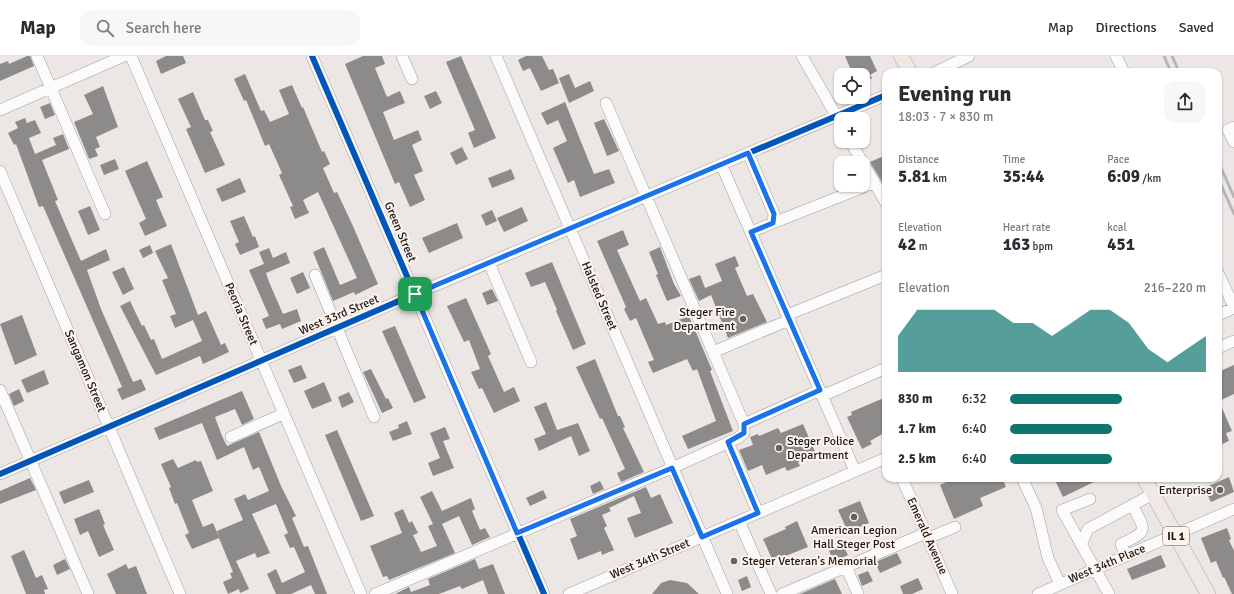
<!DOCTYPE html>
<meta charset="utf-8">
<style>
:root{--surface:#fff;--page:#f7f7f7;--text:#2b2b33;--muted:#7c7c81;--line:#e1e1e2;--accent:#0f766e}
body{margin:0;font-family:Signika,sans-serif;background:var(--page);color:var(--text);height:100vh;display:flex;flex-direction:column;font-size:15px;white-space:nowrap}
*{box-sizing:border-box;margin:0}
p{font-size:13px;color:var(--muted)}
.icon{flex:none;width:22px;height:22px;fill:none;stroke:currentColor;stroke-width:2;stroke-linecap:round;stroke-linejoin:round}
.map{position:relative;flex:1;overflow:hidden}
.panel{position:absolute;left:882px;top:12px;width:340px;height:414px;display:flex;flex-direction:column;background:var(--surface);border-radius:12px;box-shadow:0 1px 3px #0004}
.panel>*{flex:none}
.controls{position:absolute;left:834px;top:12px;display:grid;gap:8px}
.controls a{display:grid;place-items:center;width:36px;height:36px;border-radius:8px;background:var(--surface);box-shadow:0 1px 3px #0004;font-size:20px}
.pin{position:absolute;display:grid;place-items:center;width:34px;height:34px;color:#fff;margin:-17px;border-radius:8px;box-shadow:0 2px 6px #0006}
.round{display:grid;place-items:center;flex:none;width:42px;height:42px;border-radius:12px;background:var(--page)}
.headline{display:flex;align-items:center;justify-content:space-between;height:68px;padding:0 16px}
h1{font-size:22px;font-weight:700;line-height:30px}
.metrics{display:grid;grid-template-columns:repeat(3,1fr);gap:6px;height:68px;padding:4px 16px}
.metrics div{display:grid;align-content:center}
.metrics b{font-size:17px;font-weight:700}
.metrics small{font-size:11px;font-weight:400}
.metrics p{font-size:11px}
.chart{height:112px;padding:8px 16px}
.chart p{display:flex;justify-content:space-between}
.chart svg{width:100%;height:72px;margin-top:4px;fill:var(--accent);opacity:.7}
ul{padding:0 16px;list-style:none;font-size:13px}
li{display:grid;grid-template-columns:64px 48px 1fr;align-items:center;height:30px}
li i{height:10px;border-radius:5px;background:var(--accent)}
header{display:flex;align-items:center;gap:24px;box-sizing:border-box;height:56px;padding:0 20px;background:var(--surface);border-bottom:1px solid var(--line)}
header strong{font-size:19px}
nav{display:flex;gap:22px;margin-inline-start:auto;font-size:14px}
.search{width:280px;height:36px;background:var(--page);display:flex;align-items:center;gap:10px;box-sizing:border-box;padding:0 14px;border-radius:12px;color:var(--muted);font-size:15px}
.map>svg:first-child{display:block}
.building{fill:#8d8b8a}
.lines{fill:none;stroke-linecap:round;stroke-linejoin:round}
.minor-casing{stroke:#a29e9c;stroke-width:12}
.major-casing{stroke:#c6c4c3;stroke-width:16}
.minor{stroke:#fcfbfb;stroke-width:11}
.major{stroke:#f0e8e4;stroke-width:14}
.rail{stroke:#b7b6b5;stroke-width:3}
.cycleway-casing{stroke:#fef3ed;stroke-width:8}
.cycleway{stroke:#0057b8;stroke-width:6}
.route-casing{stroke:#fff;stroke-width:8}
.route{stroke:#1a73e8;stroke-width:5}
.poi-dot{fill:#65625f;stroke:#fef3ed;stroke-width:1.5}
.labels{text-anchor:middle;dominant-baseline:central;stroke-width:4;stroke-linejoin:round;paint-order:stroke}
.shield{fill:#fef3ed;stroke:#605b58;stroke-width:1}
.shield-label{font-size:11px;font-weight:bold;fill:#1d1a18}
.street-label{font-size:12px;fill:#1d1a18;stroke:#fef3ed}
.poi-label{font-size:12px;fill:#1d1a18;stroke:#fef3ed;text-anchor:end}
</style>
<header>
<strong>Map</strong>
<div class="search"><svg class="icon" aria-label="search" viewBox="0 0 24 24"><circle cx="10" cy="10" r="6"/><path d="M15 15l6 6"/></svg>Search here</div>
<nav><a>Map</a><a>Directions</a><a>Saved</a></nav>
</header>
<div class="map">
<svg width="1234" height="538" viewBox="0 0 1234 538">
<rect width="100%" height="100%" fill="#ece7e4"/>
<path class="building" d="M27,0h3l4,10 -34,15v-17l8,-3 1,3z
M166,0h17l3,7 -25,11 -5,-13z
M363,0h19l3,8 -10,4 12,29 13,-6 5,12 -22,9 11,28 24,-10 4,10 -10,5 11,26 -9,4 11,25 -15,7 -11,-25 -4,2 -50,-120z
M461,0l35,82 -22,10 -6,-15 7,-3 -29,-68z
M526,0h16l7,14 4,-1 6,14 -18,8 -11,-23 -7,3 -5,-11z
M845,0h25l7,15 -7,4 2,3 -8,4 -1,-7h-10z
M245,18l16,37 3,-1 6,12 19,-8 -10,-24 13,-5 10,23 1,-1 19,45 2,-1 6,13 -7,4 11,25 3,-1 15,32 26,60 -23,11 -1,-3 -21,9 -20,-49 11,-5 16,38 17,-7 -39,-86 -15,8 6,13 -14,6 -5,-12 3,-1 -14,-31 3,-2 -13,-29 -4,2 -19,-46 -2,1 -10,-22z
M569,18l6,14 15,-7 4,10 -25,12 -10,-25z
M103,30l15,41 -22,10 4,10 -5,2 3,7 -9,3 -15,-37 19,-8 -9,-19z
M436,35l6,12 -12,6 -6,-13z
M193,36l12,28h3l5,11 -3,1 15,33 -20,8 -19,-44 5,-2 -13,-28z
M565,46l29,72 15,-5 6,14 -35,14 -6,-17 -6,3 -15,-35 14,-7 -9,-21 -11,5 -6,-12z
M50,47l5,12 -10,4 -5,-12z
M25,62l2,5 8,-3 6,13 -12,5 6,16 21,-9 -3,-7 10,-4 6,15 -27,11 16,40 -3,1 26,60 25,-12 4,11 -23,10 14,39 32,73 8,-3 5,11 -24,10 -5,-11 5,-2 -79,-181 -4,1 -23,-63 -2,1 -6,-12 10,-5 -3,-6z
M604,63l15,32 -12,5 -13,-33z
M462,91l6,12 -12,6 -6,-12z
M886,99v34l-16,-27z
M115,103l4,10 -15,6 -4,-10z
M147,105l16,36 -7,3 11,26 -22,10 -6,-13 7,-4 -21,-48z
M511,113l4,10 -23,9 -4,-10z
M240,122l6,14 -24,10 -6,-13z
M90,150l10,24 -12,5 -10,-24z
M522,151l6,14 -24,11 -7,-14z
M492,154l5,11 -11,5 -5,-11z
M244,160l9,21 2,-1 4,11 -19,8 -5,-11 4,-2 -9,-21z
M457,167l6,15 -34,15 -7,-15z
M623,174l6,15 -12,5 23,51 6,-3 12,26 7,-2 1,3 23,-9 23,54 -2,1 23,60 -45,18 -6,-13 34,-15 -19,-52 -4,2 -6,-12 -34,14 -5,-11 6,-2 -18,-42 -6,3 -6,-12 2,-2 -29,-66z
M171,188l27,71 8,-4 15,34 4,-2 4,9 -26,12 -3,-8 -44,19 -36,-69 10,-5 12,25 2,-1 7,15 3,-1 8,20 40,-18 -9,-21 -18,8 -5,-12 6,-2 -14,-34 6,-2 -13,-27z
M150,189l3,8 -10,5 -4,-8z
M660,191l14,37 7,12 -14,5 -11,-26 2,-1 -9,-22z
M269,192l4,10 13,-6 4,11 -24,10 3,9 14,32 14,-5 4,12 -19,8 -2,-5 -14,5 -4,-10 7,-3 -20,-46 15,-6 -5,-12z
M735,200l4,10 -4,2 12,28 6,-2 14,28 -39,16 -17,-43 -12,6 -10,-22 11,-4 5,13 17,-7 -7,-17z
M552,206l34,82 -13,6 -17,-39 1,-1 -12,-28 -14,5 -6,-14z
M124,211l10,22 -11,6 -11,-23z
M303,216l7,16 -13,6 -7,-16z
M492,233l6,12 -11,4 -5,-12z
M466,242l25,56 -3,2 16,36 10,-5 6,14 -26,12 -12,-25 -3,1 -8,-17 9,-3 -11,-29 -5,2 -17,-36z
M22,259l15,40 -22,10 -15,-41z
M395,270l31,72 -12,5 -32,-72z
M595,303l23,57h2l5,11 -2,1 21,44 -23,10 -4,-9 8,-4 -23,-51 -2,1 -24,-52z
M301,309l6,13 -13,5 -6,-13z
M1234,309v29l-15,7 13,30 -6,2 3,8 -11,5v-74z
M371,313l15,30 2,-1 5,10 -11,5 -19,-41z
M44,314l5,14 -22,9 -6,-13z
M324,326l8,19 -20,8 -8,-18z
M19,333l5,12 -10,5 -5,-12z
M242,335l12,28 -12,6 -7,-16 -20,8 7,19 5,10 32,-14 22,54 15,30 -4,2 12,29 4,-1 19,48h-12l-4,-9 -20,9h-15l-9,-20 9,-5 6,14 23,-11 -11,-25 -4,1 -6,-13 4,-2 -12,-29 -24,10 18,39 -13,5 -2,-5 -19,8 13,28 -9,4 -1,-4 -11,5 -5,-12 9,-4 -2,-5 3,-1 -14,-34 -27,11 -7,-14 4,-2 -12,-30 -2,1 -6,-16 2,-1 -10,-23 12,-5 5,9 18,-8 1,2 4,-1 12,30 -21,9 11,27 10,-4 6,14 -2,-6 26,-11 -9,-21 11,-5 3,6 21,-9 -10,-24 -6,3 -9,-23 -27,13 -15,-37 -43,17 -5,-12z
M349,336l5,10 -12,6 -4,-11z
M886,341v35l-16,9 2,3 -10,5 -15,-32 5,-2 -1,-3z
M546,346l11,28 21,-7 12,28 -11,5 -8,-20 -32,15 -5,-12 12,-5 -12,-27z
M407,365l5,13 -19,7 -4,-9 10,-4 -1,-3z
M803,368l13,30 -18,8 2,4 -13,5 -2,-4 -19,8 -4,-10 -14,6 -9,-21 14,-5 -3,-8 8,-3 1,2 19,-8 3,5z
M445,371l5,12 -7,2 11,27 -21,8 -5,-13 12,-5 -10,-25z
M337,374l37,86 -13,5 -36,-86z
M1229,421l5,15 -23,10 -7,-14z
M30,422l6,12 -36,14v-13z
M956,422h46l4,9 -26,11 3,8 -29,13 -14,-34z
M1054,422h48l-39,19z
M89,424l5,12 -30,12 -5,-12z
M600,425l4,8 -11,5 -3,-8z
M646,431l5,11 9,-4 13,29 -38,15 -8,-20 14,-5 -7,-17 -25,12 2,3 -9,4 5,11 -3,2 10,22 -12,5 -1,-4 -23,9 -8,-21 7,-3 -7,-17z
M543,434l4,8 -17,8 -4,-8z
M432,435l10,20 29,-13 4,11 -3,2 8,19 5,-2 5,9 -18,8 -13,-29 -17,8 13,29 -66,27 -2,-4 -4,1 -13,-31 32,-13 -8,-20 9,-4 6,14 3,-2 6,12 -5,2 8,17 16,-6 -9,-20 5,-2 -13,-27z
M860,445l9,22 -21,9 -10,-22z
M99,453l6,15 -2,1 11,25 -15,7 -11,-26 -8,4 -6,-16z
M797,465l11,26 -35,14 -10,-22 23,-10 -1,-2z
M1227,472l4,11 -2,1 5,11v43h-2l-8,-17 -1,1 -7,-17 -5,2 -10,-25z
M843,489l5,10 -14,7 -5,-11z
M24,494l12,28 6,-3 6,14 -4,1 1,4h-19l-15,-38z
M897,497l5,10 -22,10 -5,-11z
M1161,499l5,12 -34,13 -5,-11z
M65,503l5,10 -13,6 -4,-10z
M475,503l4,10 14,-5 12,30h-17l-5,-14 -21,9 -2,-3 -21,8h-44l14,-7 2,5 19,-7 -2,-6z
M126,508l2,5 8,-3 11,28h-31l-9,-20z
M868,515l5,10 -11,5 -4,-11z
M747,520l4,11 -9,4 -4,-11z
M918,522l5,11 -11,5h-9l-3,-8z
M835,523l7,15h-42z
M670,524l17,3 12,11h-47l9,-11z"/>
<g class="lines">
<g class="minor-casing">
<path id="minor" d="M37,0l68,158
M131,0l230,538
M312,0l232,538
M402,0l10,23
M496,0l231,538
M802,0l39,68
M1116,0l8,16
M936,16l33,-16
M0,54l124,-54
M1234,71l-6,3 6,12
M850,85l13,22
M748,97l26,61 -1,9 -22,9
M863,107l23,40
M721,108l134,307
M0,115l180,423
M773,167l101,-40
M489,207l42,99
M1218,217l16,34
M315,219l59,142
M787,259l99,-40
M1218,259l16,-7
M1218,292l16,-7
M713,296l76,-32
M0,334l88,204
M822,340l64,-28
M744,368l76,-34
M231,381l52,-23
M728,386l30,71
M0,418l415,-180 471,-199
M902,422l50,116
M1022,422l14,30 12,50 12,26
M1090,443l-28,11 47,84
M739,465l32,73
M928,482l27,-11
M1081,489l7,-16 65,-35
M1126,500l-5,-12c28,-13 25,-13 11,-39
M846,511l12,27
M375,538l297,-126 66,-30 6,-5v-9l-138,-321
M569,538l317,-136
M782,538l144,-61
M1038,538l196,-85"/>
</g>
<g class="major-casing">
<path id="major" d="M901,0l9,16
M1144,422l64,116"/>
</g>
<use href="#minor" class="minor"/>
<use href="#major" class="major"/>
<path class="rail" d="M1164,0l7,16
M1172,0l7,16
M1218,105l16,36
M1218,122l16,36"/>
<g class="cycleway-casing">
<path id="cycleway" d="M312,0l232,538
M0,418l415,-180 471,-199"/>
</g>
<use href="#cycleway" class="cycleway"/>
</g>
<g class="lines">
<g class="route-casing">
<path id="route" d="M748,97l26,61 -1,9 -22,9 69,158 -76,34v9l-16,9 30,71 -56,24 -30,-69 -155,65 -102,-239z"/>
</g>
<use href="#route" class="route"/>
</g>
<g class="poi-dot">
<circle cx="743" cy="263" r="4"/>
<circle cx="779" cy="392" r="4"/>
<circle cx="1220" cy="434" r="4"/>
<circle cx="854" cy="461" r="4"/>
<circle cx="734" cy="505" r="4"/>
</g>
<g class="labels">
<rect class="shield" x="1163" y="471" width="26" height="18" rx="3"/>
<g class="shield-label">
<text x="1176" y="480">IL 1</text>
</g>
<g class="street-label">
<text transform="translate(400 176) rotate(67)">Green Street</text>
<text transform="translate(599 240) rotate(67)">Halsted Street</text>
<text transform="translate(241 258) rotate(67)">Peoria Street</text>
<text transform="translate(339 259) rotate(-23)">West 33rd Street</text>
<text transform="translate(85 315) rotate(67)">Sangamon Street</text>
<text transform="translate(927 480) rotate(66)">Emerald Avenue</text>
<text transform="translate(650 503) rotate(-23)">West 34th Street</text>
<text transform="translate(1107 508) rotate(-23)">West 34th Place</text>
</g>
<g class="poi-label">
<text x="735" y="256">Steger Fire<tspan x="735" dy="14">Department</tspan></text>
<text x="787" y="385" text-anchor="start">Steger Police<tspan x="787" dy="14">Department</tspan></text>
<text x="1212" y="434">Enterprise</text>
<text x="854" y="474" text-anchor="middle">American Legion<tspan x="854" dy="14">Hall Steger Post</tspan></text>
<text x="742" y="505" text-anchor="start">Steger Veteran's Memorial</text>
</g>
</g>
</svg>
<div class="controls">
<a><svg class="icon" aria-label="locate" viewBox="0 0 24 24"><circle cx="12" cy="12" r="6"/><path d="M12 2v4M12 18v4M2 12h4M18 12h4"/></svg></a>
<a>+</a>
<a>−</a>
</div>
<div class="pin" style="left:415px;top:238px;background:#1e9e55"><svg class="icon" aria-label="arrive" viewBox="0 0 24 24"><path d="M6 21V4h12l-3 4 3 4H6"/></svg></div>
<section class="panel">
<div class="headline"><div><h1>Evening run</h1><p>18:03 · 7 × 830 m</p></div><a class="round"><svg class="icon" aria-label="share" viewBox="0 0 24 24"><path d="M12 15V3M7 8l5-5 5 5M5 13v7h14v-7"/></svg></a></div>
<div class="metrics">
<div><p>Distance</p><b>5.81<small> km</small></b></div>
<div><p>Time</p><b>35:44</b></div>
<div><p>Pace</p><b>6:09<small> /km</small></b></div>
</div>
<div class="metrics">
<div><p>Elevation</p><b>42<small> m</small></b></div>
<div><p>Heart rate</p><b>163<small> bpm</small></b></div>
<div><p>kcal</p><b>451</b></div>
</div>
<div class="chart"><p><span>Elevation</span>216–220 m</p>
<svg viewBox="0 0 160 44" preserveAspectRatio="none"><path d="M0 44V22L10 6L20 6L30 6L40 6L50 6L60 14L70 14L80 22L90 14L100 6L110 6L120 14L130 30L140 38L150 30L160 22V44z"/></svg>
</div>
<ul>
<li><b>830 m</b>6:32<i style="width:57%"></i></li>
<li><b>1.7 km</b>6:40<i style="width:52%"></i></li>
<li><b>2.5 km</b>6:40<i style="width:52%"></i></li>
</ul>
</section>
</div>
